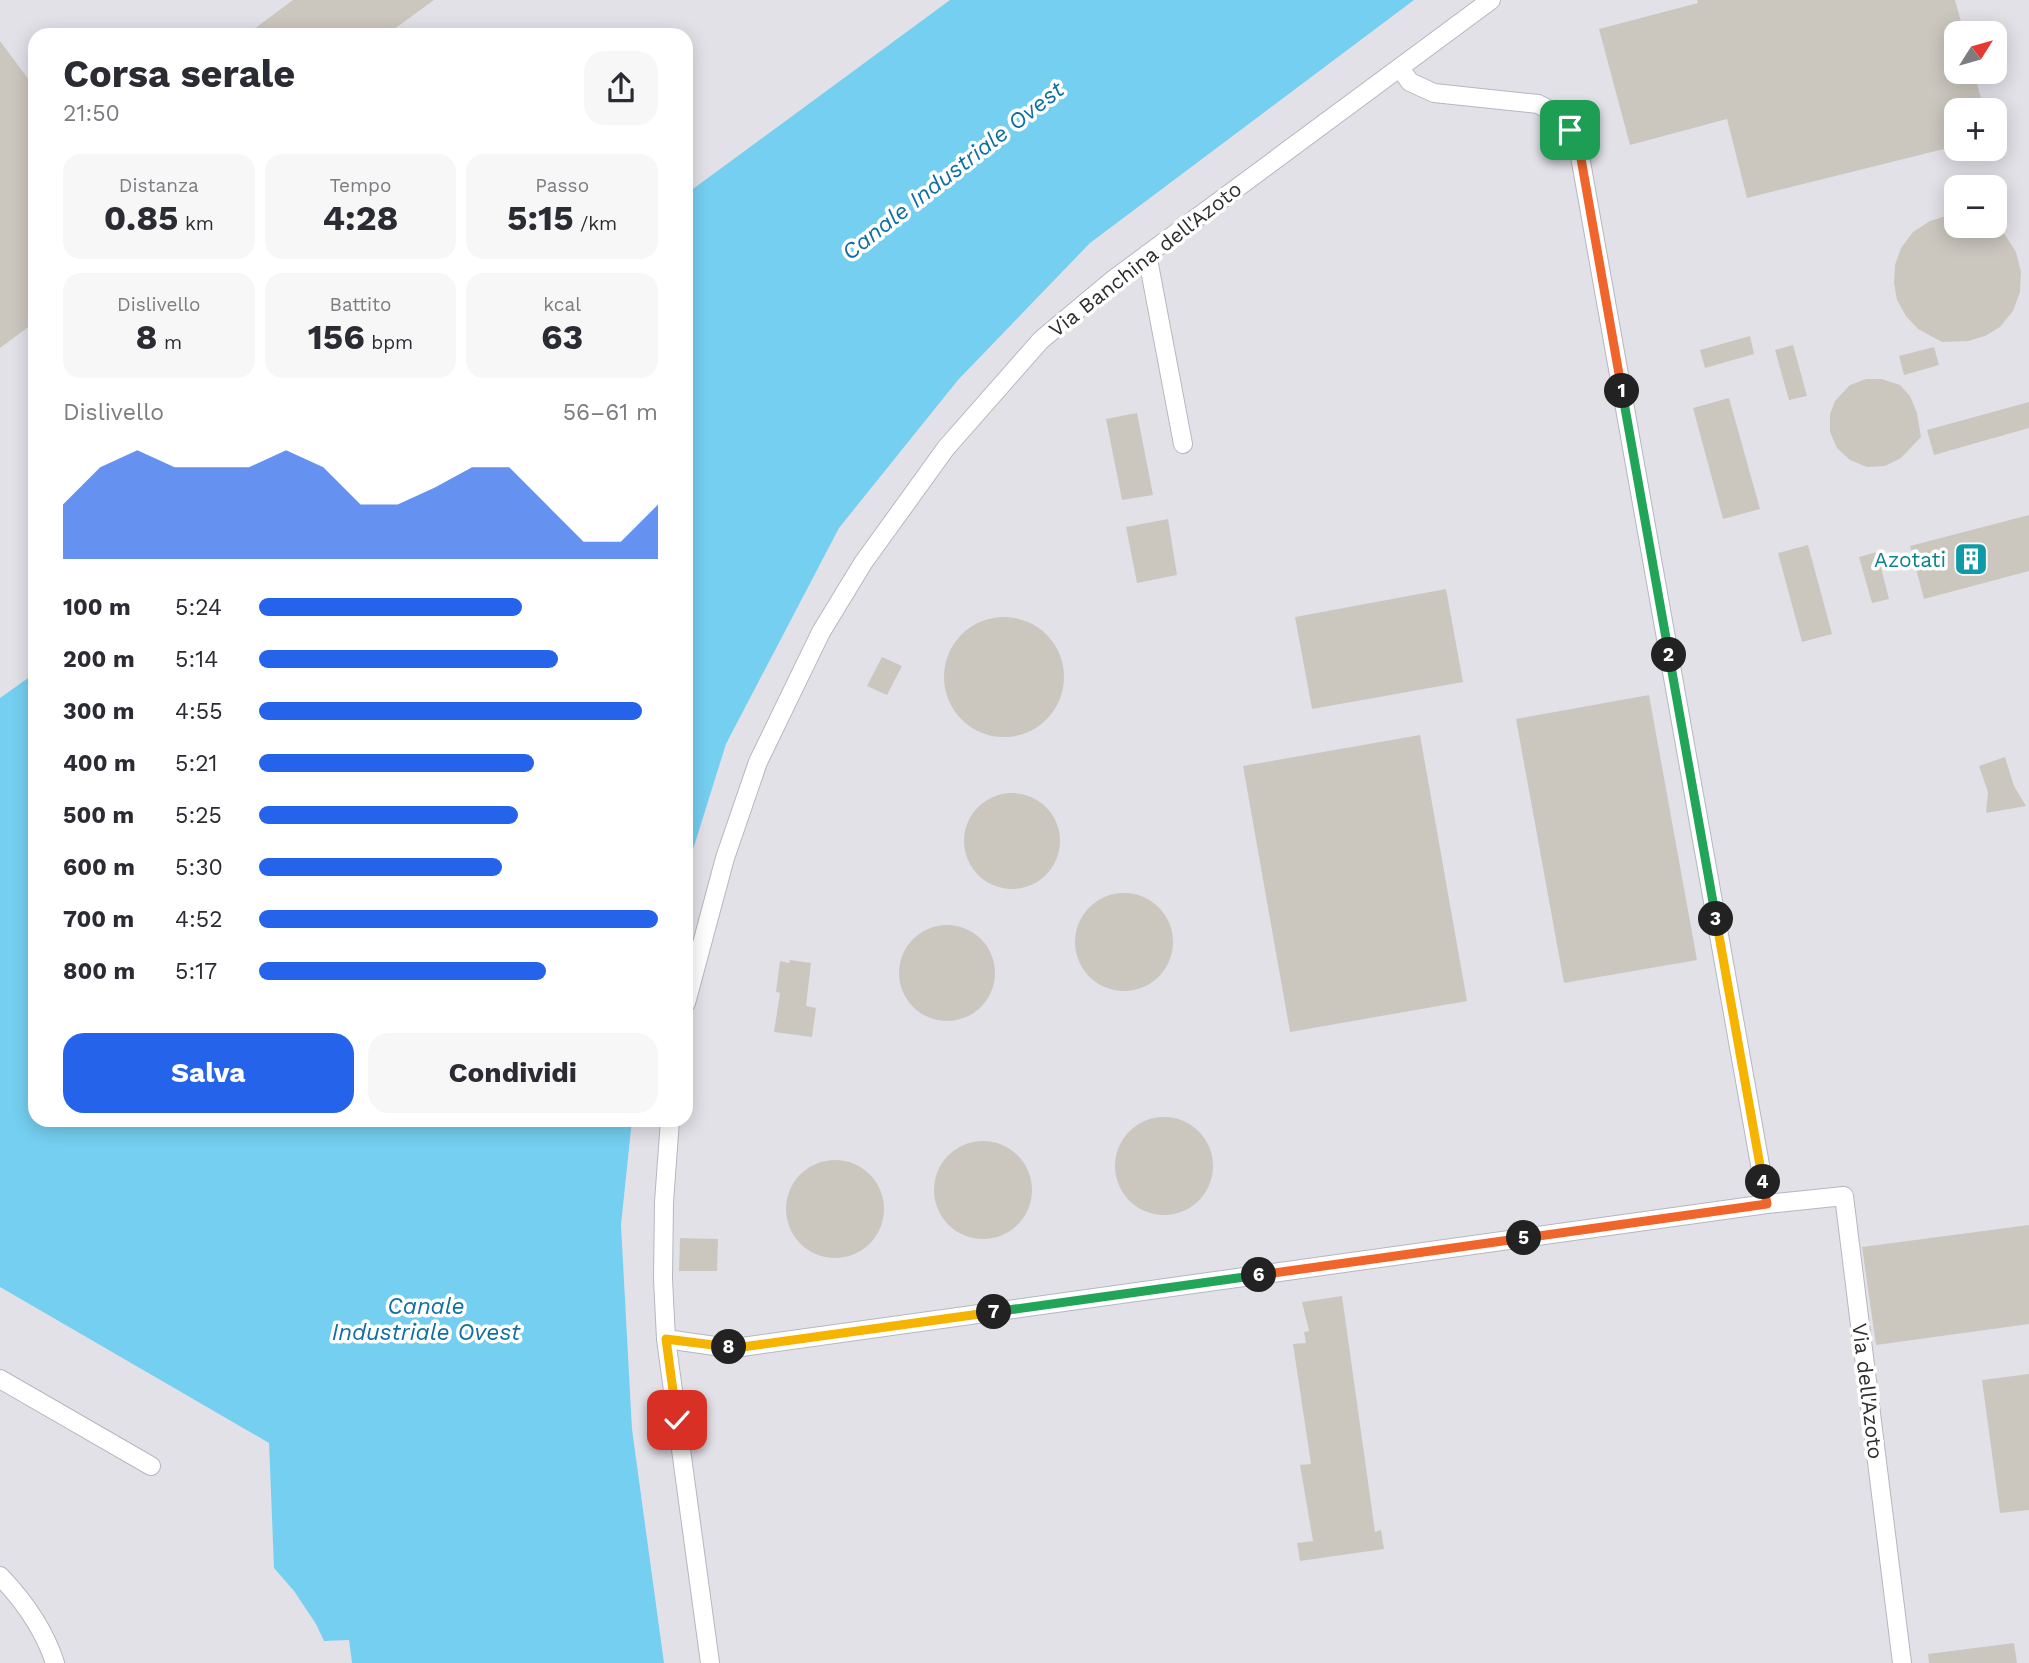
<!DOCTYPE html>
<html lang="it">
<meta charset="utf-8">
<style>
:root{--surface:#fff;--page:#f7f7f7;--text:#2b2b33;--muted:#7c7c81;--accent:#2563eb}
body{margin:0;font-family:"Work Sans",sans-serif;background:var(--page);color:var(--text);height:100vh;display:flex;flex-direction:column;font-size:26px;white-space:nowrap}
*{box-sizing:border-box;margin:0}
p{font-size:23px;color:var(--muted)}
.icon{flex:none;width:38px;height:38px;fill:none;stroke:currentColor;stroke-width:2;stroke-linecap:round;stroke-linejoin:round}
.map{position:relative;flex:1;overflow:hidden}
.side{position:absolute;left:28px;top:28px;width:665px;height:1099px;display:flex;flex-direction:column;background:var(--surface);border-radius:21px;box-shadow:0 4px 18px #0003}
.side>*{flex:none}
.needle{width:46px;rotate:53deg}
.controls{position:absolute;left:1944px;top:21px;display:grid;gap:14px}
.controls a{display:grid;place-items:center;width:63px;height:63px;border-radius:14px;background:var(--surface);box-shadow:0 4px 18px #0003;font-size:35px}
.pin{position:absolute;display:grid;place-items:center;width:60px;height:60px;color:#fff;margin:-30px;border-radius:14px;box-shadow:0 4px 10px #0006}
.km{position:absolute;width:35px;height:35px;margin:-18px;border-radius:50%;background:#222;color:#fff;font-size:19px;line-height:35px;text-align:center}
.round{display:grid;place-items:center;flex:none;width:74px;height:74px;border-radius:21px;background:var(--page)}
.head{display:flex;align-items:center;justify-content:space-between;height:119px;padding:0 35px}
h1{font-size:38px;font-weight:700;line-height:52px}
.figures{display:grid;grid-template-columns:repeat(3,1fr);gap:10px;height:119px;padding:7px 35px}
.figures div{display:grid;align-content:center;border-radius:18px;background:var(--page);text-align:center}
.figures b{font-size:35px;font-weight:700}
.figures small{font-size:19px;font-weight:400}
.figures p{font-size:19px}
.chart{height:196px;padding:14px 35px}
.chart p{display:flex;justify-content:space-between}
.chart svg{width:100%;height:126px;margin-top:7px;fill:var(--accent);opacity:.7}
.primary-button{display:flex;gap:14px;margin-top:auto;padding:14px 35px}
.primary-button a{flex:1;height:80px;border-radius:21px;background:var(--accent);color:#fff;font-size:28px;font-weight:700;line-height:80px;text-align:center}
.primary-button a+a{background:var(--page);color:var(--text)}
ul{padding:0 35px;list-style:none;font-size:23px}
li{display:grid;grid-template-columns:112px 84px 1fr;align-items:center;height:52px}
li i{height:18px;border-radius:9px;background:var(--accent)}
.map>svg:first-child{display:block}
.industrial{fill:#e3e1e8;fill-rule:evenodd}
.water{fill:#75cff0}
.building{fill:#cbc7bf}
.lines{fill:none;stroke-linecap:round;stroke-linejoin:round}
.minor-casing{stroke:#b4b7c1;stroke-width:20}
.minor{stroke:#fff;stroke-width:18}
.split-1-casing{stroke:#fff;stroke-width:14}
.split-2-casing{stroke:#fff;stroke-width:14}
.split-3-casing{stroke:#fff;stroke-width:14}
.split-4-casing{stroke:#fff;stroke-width:14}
.split-5-casing{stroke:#fff;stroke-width:14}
.split-6-casing{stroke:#fff;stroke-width:14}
.split-7-casing{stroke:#fff;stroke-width:14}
.split-8-casing{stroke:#fff;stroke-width:14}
.split-9-casing{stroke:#fff;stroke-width:14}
.split-1{stroke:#f0652b;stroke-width:9}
.split-2{stroke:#22a559;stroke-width:9}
.split-3{stroke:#22a559;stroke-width:9}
.split-4{stroke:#f5b400;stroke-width:9}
.split-5{stroke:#f0652b;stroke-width:9}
.split-6{stroke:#f0652b;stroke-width:9}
.split-7{stroke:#22a559;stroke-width:9}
.split-8{stroke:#f5b400;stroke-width:9}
.split-9{stroke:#f5b400;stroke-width:9}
.labels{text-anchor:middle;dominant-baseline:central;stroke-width:7;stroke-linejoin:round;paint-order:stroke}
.street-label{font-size:21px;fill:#2e2e2e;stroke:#fff}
.culture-label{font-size:21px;fill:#0d838f;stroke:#fff;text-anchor:end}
.water-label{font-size:23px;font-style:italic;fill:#0d6fa3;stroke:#fff}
</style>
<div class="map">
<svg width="2029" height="1663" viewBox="0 0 2029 1663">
<rect width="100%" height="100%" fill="#efe9e1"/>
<path class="industrial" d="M0,0h950l-264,194v-159h-651v638l-35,25z
M1414,0h615v1663h-1365l-32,-234 -11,-204 11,-105h54v-248l40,-128 113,-216 119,-148 132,-137zM1956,33h39v39h-39zM1956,110h39v39h-39zM1956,187h39v39h-39z
M0,1287l269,156 5,125 20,23 22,33 8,17 25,-1 3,23h-352z"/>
<path class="water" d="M950,0h464l-324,243 -132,137 -119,148 -113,216 -40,128v-678z
M35,673v447h597l-11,105 11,204 32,234h-312l-3,-23 -25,1 -8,-17 -22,-33 -20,-23 -5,-125 -269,-156v-589z"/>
<path class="building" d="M293,0h141l-48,35h-140z
M1697,0h258l9,33h-8v39h18l10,38h-28v36l-209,52 -20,-79 -97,26 -31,-116 99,-26z
M0,41l35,47v234l-35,26z
M1956,213v13h37l12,9 11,17 5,20 -1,20 -7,19 -13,16 -15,9 -17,5 -26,1 -24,-13 -12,-13 -9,-16 -3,-17 1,-18 6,-17 12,-16 17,-11z
M1750,336l4,18 -49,14 -5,-18z
M1793,345l14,51 -18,4 -14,-50z
M1934,347l5,18 -35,10 -5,-19z
M1866,379h16l18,6 10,11 7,17 4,24 -20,21 -16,8 -18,1 -17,-7 -13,-12 -7,-16v-18l5,-13 15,-16z
M1729,398l31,111 -37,10 -30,-111z
M2029,402v26l-95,27 -7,-25z
M1137,413l16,82 -31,5 -16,-81z
M2029,515v56l-105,28 -14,-53z
M1168,519l9,56 -40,8 -11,-56z
M1808,545l24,89 -30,8 -24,-89z
M1877,552l12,47 -17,4 -13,-46z
M1446,589l17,93 -151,27 -17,-92z
M944 677a60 60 0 1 1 120 0a60 60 0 1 1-120 0Z
M882,657l20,9 -15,29 -20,-9z
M1649,695l48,265 -133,23 -48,-264z
M1420,735l47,266 -177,31 -47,-266z
M2005,757l9,29 12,20 -40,7 2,-21 -9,-26z
M964 841a48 48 0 1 1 96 0a48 48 0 1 1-96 0Z
M1075 942a49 49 0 1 1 98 0a49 49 0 1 1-98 0Z
M899 973a48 48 0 1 1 96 0a48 48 0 1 1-96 0Z
M790,960l21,3 -5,43 10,2 -4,29 -38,-5 6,-39 -4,-1 4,-31 9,2z
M1115 1166a49 49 0 1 1 98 0a49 49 0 1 1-98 0Z
M934 1190a49 49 0 1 1 98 0a49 49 0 1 1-98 0Z
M786 1209a49 49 0 1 1 98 0a49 49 0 1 1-98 0Z
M2029,1225v99l-153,21 -14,-98z
M680,1238l38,1 -1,32h-38z
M1342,1296l33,236 6,-2 3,19 -84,12 -3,-18 16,-2 -13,-76 11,-1 -18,-120 13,-1 -2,-11 5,-1 -7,-29z
M2029,1374v136l-29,3 -18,-133z
M2014,1643l3,20h-88l-1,-9z"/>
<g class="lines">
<g class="minor-casing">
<path id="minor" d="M1147,254l36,190
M686,1003l39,-145 33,-96 63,-130 42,-69 83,-115 95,-108 73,-61 377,-279
M670,1120l-6,82 -1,77 3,60 44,324
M1767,1204l77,-8 58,467
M666,1339l49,7 27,1 1025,-143 -189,-1059c-8,-20 -21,-32 -40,-41l-104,-11 -24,-11 -10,-14
M0,1379l151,87
M0,1576c25,26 44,53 55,87"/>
</g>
<use href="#minor" class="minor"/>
</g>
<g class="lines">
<g class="split-1-casing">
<path id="split-1" d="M1570,130l10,23 42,238"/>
</g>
<g class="split-2-casing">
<path id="split-2" d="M1622,391l47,264"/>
</g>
<g class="split-3-casing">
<path id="split-3" d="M1669,655l47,264"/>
</g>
<g class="split-4-casing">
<path id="split-4" d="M1716,919l47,263"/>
</g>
<g class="split-5-casing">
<path id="split-5" d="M1524,1238l243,-34 -4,-22"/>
</g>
<g class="split-6-casing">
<path id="split-6" d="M1259,1275l265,-37"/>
</g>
<g class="split-7-casing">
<path id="split-7" d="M994,1312l265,-37"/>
</g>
<g class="split-8-casing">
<path id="split-8" d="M729,1347h13l252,-35"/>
</g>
<g class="split-9-casing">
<path id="split-9" d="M677,1420l-11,-81 63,8"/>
</g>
<use href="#split-1" class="split-1"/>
<use href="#split-2" class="split-2"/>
<use href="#split-3" class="split-3"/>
<use href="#split-4" class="split-4"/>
<use href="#split-5" class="split-5"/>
<use href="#split-6" class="split-6"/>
<use href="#split-7" class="split-7"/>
<use href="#split-8" class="split-8"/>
<use href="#split-9" class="split-9"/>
</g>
<defs>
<g id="building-square" transform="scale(1.75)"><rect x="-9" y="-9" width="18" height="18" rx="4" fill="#0f9aa8" stroke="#fff"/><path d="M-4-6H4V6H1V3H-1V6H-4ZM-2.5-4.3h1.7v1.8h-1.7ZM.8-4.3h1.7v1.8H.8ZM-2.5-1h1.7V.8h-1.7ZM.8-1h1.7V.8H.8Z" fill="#fff"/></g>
</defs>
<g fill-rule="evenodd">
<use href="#building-square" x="1971" y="559"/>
</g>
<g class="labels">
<g class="street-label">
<text transform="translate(1145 259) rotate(-38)">Via Banchina dell'Azoto</text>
<text transform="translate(1868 1391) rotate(83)">Via dell'Azoto</text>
</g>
<g class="culture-label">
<text x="1946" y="559">Azotati</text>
</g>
<g class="water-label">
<text transform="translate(953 171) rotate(-38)">Canale Industriale Ovest</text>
<text x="426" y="1306">Canale<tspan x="426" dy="26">Industriale Ovest</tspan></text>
</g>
</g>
</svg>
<div class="controls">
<a><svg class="needle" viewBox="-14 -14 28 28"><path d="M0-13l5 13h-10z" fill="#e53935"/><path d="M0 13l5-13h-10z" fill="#7c7c81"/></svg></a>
<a>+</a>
<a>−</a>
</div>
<div class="pin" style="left:1570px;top:130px;background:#1e9e55"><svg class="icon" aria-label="arrive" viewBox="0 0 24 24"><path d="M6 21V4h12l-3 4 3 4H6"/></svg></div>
<div class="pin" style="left:677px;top:1420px;background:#d93025"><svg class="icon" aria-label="check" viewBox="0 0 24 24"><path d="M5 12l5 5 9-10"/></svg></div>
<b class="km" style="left:1622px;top:391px">1</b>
<b class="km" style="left:1669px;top:655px">2</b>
<b class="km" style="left:1716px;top:919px">3</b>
<b class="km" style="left:1763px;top:1182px">4</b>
<b class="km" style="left:1524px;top:1238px">5</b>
<b class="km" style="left:1259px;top:1275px">6</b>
<b class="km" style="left:994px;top:1312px">7</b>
<b class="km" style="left:729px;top:1347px">8</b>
<section class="side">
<div class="head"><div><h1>Corsa serale</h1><p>21:50</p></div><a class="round"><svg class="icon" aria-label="share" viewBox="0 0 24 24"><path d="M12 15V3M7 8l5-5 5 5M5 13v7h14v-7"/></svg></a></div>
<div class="figures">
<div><p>Distanza</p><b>0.85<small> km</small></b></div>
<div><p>Tempo</p><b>4:28</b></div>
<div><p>Passo</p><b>5:15<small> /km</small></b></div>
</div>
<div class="figures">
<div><p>Dislivello</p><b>8<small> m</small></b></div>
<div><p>Battito</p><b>156<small> bpm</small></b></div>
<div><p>kcal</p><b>63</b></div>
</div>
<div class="chart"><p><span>Dislivello</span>56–61 m</p>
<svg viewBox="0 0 160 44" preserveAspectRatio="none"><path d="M0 44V25L10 12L20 6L30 12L40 12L50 12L60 6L70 12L80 25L90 25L100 19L110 12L120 12L130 25L140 38L150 38L160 25V44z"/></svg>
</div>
<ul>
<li><b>100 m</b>5:24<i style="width:66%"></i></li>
<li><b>200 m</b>5:14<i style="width:75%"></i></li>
<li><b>300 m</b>4:55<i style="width:96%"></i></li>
<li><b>400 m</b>5:21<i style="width:69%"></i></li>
<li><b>500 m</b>5:25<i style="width:65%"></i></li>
<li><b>600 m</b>5:30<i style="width:61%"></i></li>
<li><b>700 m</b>4:52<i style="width:100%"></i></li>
<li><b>800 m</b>5:17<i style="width:72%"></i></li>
</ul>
<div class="primary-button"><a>Salva</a><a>Condividi</a></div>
</section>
</div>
